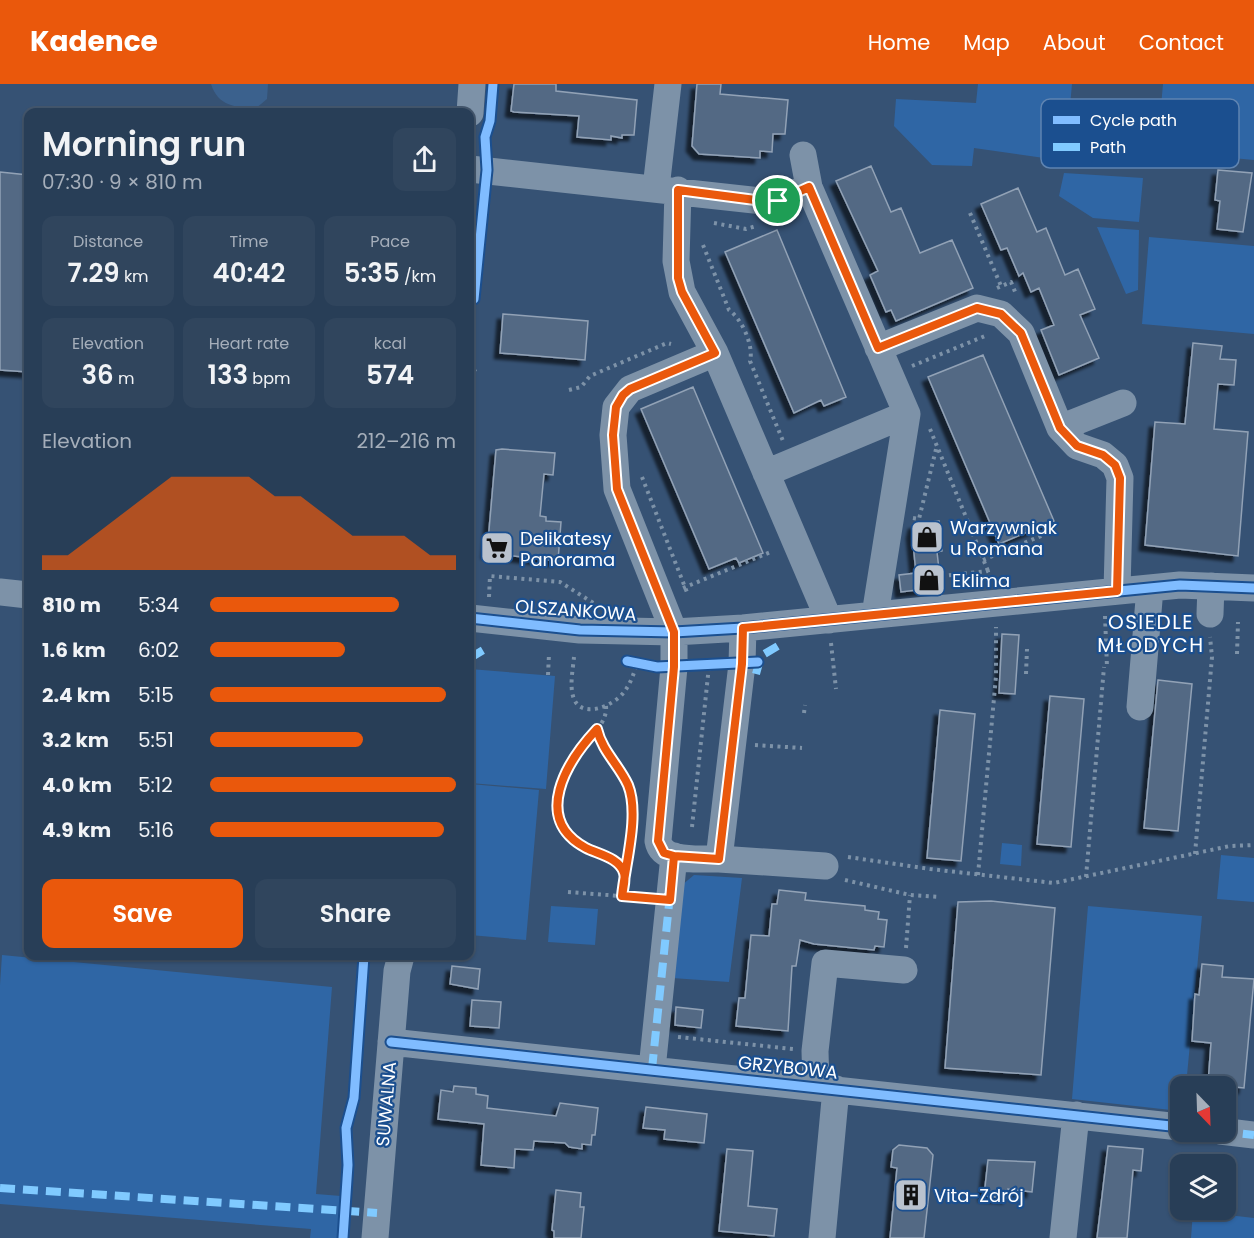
<!DOCTYPE html>
<meta charset="utf-8">
<style>
:root{--surface:#283e57;--page:#30455d;--text:#f1f3f6;--muted:#a5aeba;--line:#44576d;--accent:#ea580c}
body{margin:0;font-family:Poppins,sans-serif;background:var(--page);color:var(--text);height:100vh;display:flex;flex-direction:column;font-size:22px;white-space:nowrap}
*{box-sizing:border-box;margin:0}
p{font-size:20px;color:var(--muted)}
.icon{flex:none;width:33px;height:33px;fill:none;stroke:currentColor;stroke-width:2;stroke-linecap:round;stroke-linejoin:round}
.map{position:relative;flex:1;overflow:hidden}
.side{position:absolute;left:24px;top:24px;width:450px;height:852px;display:flex;flex-direction:column;background:var(--surface);border-radius:12px;box-shadow:0 2px 4px #0004,0 0 0 2px var(--line)}
.side>*{flex:none}
.needle{width:39px;rotate:157deg}
.fabs{position:absolute;left:1170px;top:992px;display:grid;gap:12px}
.fabs a{display:grid;place-items:center;width:66px;height:66px;border-radius:12px;background:var(--surface);box-shadow:0 2px 4px #0004,0 0 0 2px var(--line);font-size:30px}
.pin{position:absolute;display:grid;place-items:center;width:51px;height:51px;color:#fff;margin:-26px;border:3px solid #fff;border-radius:50%;box-shadow:0 2px 6px #0007}
.round{display:grid;place-items:center;flex:none;width:63px;height:63px;border-radius:12px;background:var(--page)}
.overview{display:flex;align-items:center;justify-content:space-between;height:102px;padding:0 18px}
h1{font-size:33px;font-weight:600;line-height:45px}
.figures{display:grid;grid-template-columns:repeat(3,1fr);gap:9px;height:102px;padding:6px 18px}
.figures div{display:grid;align-content:center;border-radius:12px;background:var(--page);text-align:center}
.figures b{font-size:26px;font-weight:600}
.figures small{font-size:16px;font-weight:400}
.figures p{font-size:16px}
.chart{height:168px;padding:12px 18px}
.chart p{display:flex;justify-content:space-between}
.chart svg{width:100%;height:108px;margin-top:6px;fill:var(--accent);opacity:.7}
.primary-button{display:flex;gap:12px;margin-top:auto;padding:12px 18px}
.primary-button a{flex:1;height:69px;border-radius:12px;background:var(--accent);color:#fff;font-size:24px;font-weight:600;line-height:69px;text-align:center}
.primary-button a+a{background:var(--page);color:var(--text)}
ul{padding:0 18px;list-style:none;font-size:20px}
li{display:grid;grid-template-columns:96px 72px 1fr;align-items:center;height:45px}
li i{height:15px;border-radius:8px;background:var(--accent)}
header{display:flex;align-items:center;gap:36px;box-sizing:border-box;height:84px;padding:0 30px;background:var(--accent);color:#fff}
header strong{font-size:28px}
nav{display:flex;gap:33px;margin-inline-start:auto;font-size:21px}
.map>svg:first-child{display:block}
.green{fill:#2f66a5}
.water{fill:#3b618d}
.building{fill:#526984;stroke:#92a2b6;stroke-width:1.5;filter:url(#shadow)}
.lines{fill:none;stroke-linecap:round;stroke-linejoin:round}
.path{stroke:#7d92a8;stroke-width:4;stroke-dasharray:3 4.5;stroke-linecap:butt}
.minor{stroke:#7d92a8;stroke-width:27}
.quiet{stroke:#80caff;stroke-width:8;stroke-dasharray:15 8;stroke-linecap:butt}
.cycleway-casing{stroke:#1b4f8f;stroke-width:13}
.cycleway{stroke:#80bcff;stroke-width:9}
.route-casing{stroke:#fff;stroke-width:12}
.route{stroke:#ea580c;stroke-width:8}
.labels{text-anchor:middle;dominant-baseline:central;stroke-width:4.5;stroke-linejoin:round;paint-order:stroke}
.poi-label{font-size:18px;fill:#fff;stroke:#1b4f8f;text-anchor:start}
.street-label{font-size:18px;fill:#fff;stroke:#1b4f8f}
.neighbourhood-label{font-size:20px;letter-spacing:1.5px;fill:#fff;stroke:#1b4f8f}
.key{fill:#1b4f8f;stroke:#5f84b1;stroke-width:1.5}
.key-label{font-size:16px;fill:#fff}
</style>
<header>
<strong>Kadence</strong>
<nav><a>Home</a><a>Map</a><a>About</a><a>Contact</a></nav>
</header>
<div class="map">
<svg width="1254" height="1154" viewBox="0 0 1254 1154">
<defs>
<filter id="shadow"><feDropShadow dx="-5.5" dy="5.5" stdDeviation="1.5" flood-color="#0009"/></filter>
</defs>
<rect width="100%" height="100%" fill="#365274"/>
<path class="green" d="M978,0h94l-7,77 -91,-13 -2,18 -40,-1 -38,-39 2,-27 80,4z
M1163,0h91v76l-97,-9z
M1064,89l79,5 -4,44 -46,-4 -34,-22z
M1097,143l42,3 -1,60 -12,4z
M1149,153l105,9v88l-112,-10z
M470,585l85,7 -9,113 -76,-6z
M470,700l69,6 -13,150 -56,-5z
M1002,759l20,2 -1,21 -21,-2z
M1221,771l33,3v44l-37,-3z
M694,791l48,3 -13,104 -57,-4 10,-93z
M551,822l47,3 -3,36 -47,-3z
M1088,822l114,10 -16,170h-6v25l-108,-12z
M2,871l330,32 -16,207 25,2 -3,42h-28l1,-9 -311,-25v-219z
M1193,1127l61,7v20h-63z"/>
<path class="water" d="M211,0h57l-1,15 -12,10c-20,-2 -37,-3 -44,-25z"/>
<path class="building" d="M514,0h42v7l81,9 -3,35h-12v3l-11,-2v4l-34,-3 2,-21 -65,-4 -3,-1z
M697,0h24l-1,10 68,6 -3,34h-12l-1,18 -12,-1v7l-61,-4 -7,-8z
M871,82l20,46 10,-4 19,45 32,-13 21,48 -77,33 -5,-11 -5,2 -16,-37 8,-4 -42,-90z
M1218,86l34,3 -9,59 -26,-3 3,-28 -5,-1z
M0,88l28,3v197l-28,-2z
M1018,104l19,44 9,-4 19,47 13,-6 17,40 -15,6 19,43 -40,17 -18,-45 13,-5 -15,-37 -8,4 -8,-19 -4,3 -12,-28 -6,2 -20,-46z
M777,146l69,167 -22,9 -3,-6 -27,13 -69,-161z
M503,230l85,7 -3,39 -85,-7z
M1193,259l29,3 -2,13 16,1 -2,25 -16,-1 -4,45 34,3 -10,124 -93,-11 10,-123 30,2z
M983,271l71,166 -55,23 -71,-167z
M693,303l70,166 -24,10 -3,-5 -27,11 -68,-160z
M502,365l53,4 -2,22 -9,-1 -4,42 6,1v4l15,1 -3,39 -71,-8 9,-103z
M939,437l3,30 -5,1 4,35 -40,5 -2,-17 17,-2 -4,-40 2,-9z
M1002,550l17,1 -4,59 -16,-1z
M1158,596l34,4 -14,147 -34,-3z
M1050,612l34,3 -13,148 -34,-3z
M940,626l35,4 -14,147 -34,-3z
M779,806l27,3 -1,7 60,6v4l14,2 -1,7 9,1 -3,27 -9,-1 -1,4 -60,-6 -14,-4 -4,26h-4l-4,65 -52,-5 3,-28h6l6,-63 18,1 3,-32h5z
M991,817l64,7 -14,167 -96,-7 13,-166z
M1202,880l21,2 -1,11 32,2 -10,109 -36,-4 3,-41 -19,-2 3,-47 4,1z
M452,882l28,3 -2,20 -28,-5z
M472,916l29,2 -2,26 -29,-2z
M676,923l27,3 -2,18 -26,-3z
M454,1002l22,2v6l12,2 -1,12 69,8 4,-13 38,5 -3,27h-3l-1,10 -9,-1v5l-13,-2 -4,-4 -31,-2 -1,9 -18,-1 -1,19 -33,-3 3,-41 -46,-5 3,-29 12,2z
M646,1023l61,7 -3,29 -40,-4 1,-9 -22,-2z
M899,1061l28,3 6,7 -9,83h-34l7,-70 -6,-1 2,-17z
M1108,1062l35,3 -2,22 -8,-1 -6,68h-30z
M727,1065l26,2 -5,55 29,3 -3,27 -55,-5z
M988,1076l47,2 -3,30 -24,-3v9l-24,-2z
M556,1106l25,3 -1,14h4l-3,31h-27v-7l-2,-1z"/>
<g class="lines">
<path class="path" d="M970,129l31,73
M714,139l32,6 10,-3
M703,161l26,65c13,9 25,36 21,51l33,80
M997,204l14,-6 5,12
M912,282l73,-30
M470,294l7,-12
M569,306l12,-3 9,-11 77,-33 4,1
M930,345l58,142
M642,393l46,118
M913,434l6,1 18,-74
M983,476l70,-29
M943,501v-9l45,-5 1,10
M683,504l90,-37
M489,513l1,-21 70,6 35,22
M1105,532l2,51
M831,559l5,46
M1237,570l1,-32
M574,573c-1,12 -5,30 0,42 8,20 40,7 50,-7 7,-9 10,-19 13,-29
M1026,590l1,-25
M548,591l1,-21
M606,622c3,30 -55,51 -47,106 7,45 58,35 65,61 2,6 -1,16 -2,23
M804,629l1,-8
M597,646c5,20 20,34 30,53 13,27 2,61 -2,88
M755,661l47,3
M692,743l17,-161
M1195,770l17,-197 -2,-20
M848,773l82,12 124,14 176,-37 24,-1
M978,791l18,-199v-49
M1086,793l18,-210
M845,796l65,15 30,2
M568,808l78,6
M906,864l4,-53
M678,953l115,12"/>
<path class="minor" d="M470,29l2,-29
M803,71l6,32 98,227 -32,201
M470,85l301,33 38,-15
M656,104l12,-104
M678,106l-2,71 6,31 33,61 114,267
M878,264l99,-40 24,6 20,19 39,95 17,18 26,9 12,10 5,13 -3,112
M715,269l-85,36 -14,18 -3,28 4,54 57,143v35l-16,174c4,23 43,17 61,18l23,-195 1,-36
M1060,344l63,-25
M766,389l141,-59
M0,508l28,3
M1210,530l1,-28
M470,534l110,12 94,2 69,-4 437,-43 74,3
M1140,623l10,-119
M719,775l106,7
M391,958l789,85
M652,985l22,-213
M816,1003l-1,-36 10,-88 79,7
M1220,1047l34,4
M375,1154l22,-267 4,-15
M822,1154l14,-149
M1063,1154l13,-123"/>
<path class="quiet" d="M470,574l15,-9
M756,590l5,-18 22,-13
M652,985l22,-213
M1220,1047l34,4
M0,1104l377,25"/>
<g class="cycleway-casing">
<path id="cycleway" d="M474,215l13,-129 -2,-33 5,-16 3,-37
M470,534l110,12 94,2 69,-4 437,-43 74,3
M627,577l30,6 101,-5
M391,958l789,85
M343,1154l5,-73 -2,-37 8,-30 10,-142"/>
</g>
<use href="#cycleway" class="cycleway"/>
</g>
<g class="lines">
<g class="route-casing">
<path id="route" d="M778,117l-7,1 -93,-12v88l4,14 33,61 -85,36 -7,6 -7,12 -3,28 4,54 57,143v35l-16,174 6,12 10,3 -4,44 -48,-4c1,-7 4,-17 2,-23 -4,-15 -26,-19 -38,-25 -55,-29 -19,-87 11,-119 5,22 22,36 31,56 12,30 -3,79 -6,111l48,4 4,-44 45,3 23,-195 1,-36 374,-37 3,-113 -5,-13 -12,-10 -26,-9 -17,-18 -39,-95 -20,-19 -24,-6 -99,40 -69,-161 -31,14"/>
</g>
<use href="#route" class="route"/>
</g>
<defs>
<g id="shop-square" transform="scale(1.725)"><rect x="-9" y="-9" width="18" height="18" rx="4" fill="#b9c2ce" stroke="#1b4f8f"/><path d="M-5-2.5h2.3a2.7 3.5 0 0 1 5.4 0H5L5.5 6h-11ZM-1.5-2.5h3a1.5 2.3 0 0 0-3 0Z" fill="#111"/></g>
<g id="supermarket-square" transform="scale(1.725)"><rect x="-9" y="-9" width="18" height="18" rx="4" fill="#b9c2ce" stroke="#1b4f8f"/><path d="M-6-5.5h2.5l.6 2H6L4.5 2H-2.5L-4.4-4H-6ZM-1.5 3.2a1.3 1.3 0 1 0 .1 0ZM3 3.2a1.3 1.3 0 1 0 .1 0Z" fill="#111"/></g>
<g id="building-square" transform="scale(1.725)"><rect x="-9" y="-9" width="18" height="18" rx="4" fill="#b9c2ce" stroke="#1b4f8f"/><path d="M-4-6H4V6H1V3H-1V6H-4ZM-2.5-4.3h1.7v1.8h-1.7ZM.8-4.3h1.7v1.8H.8ZM-2.5-1h1.7V.8h-1.7ZM.8-1h1.7V.8H.8Z" fill="#111"/></g>
</defs>
<g fill-rule="evenodd">
<use href="#shop-square" x="927" y="453"/>
<use href="#supermarket-square" x="497" y="464"/>
<use href="#shop-square" x="929" y="496"/>
<use href="#building-square" x="911" y="1111"/>
</g>
<g class="labels">
<g class="poi-label">
<text x="950" y="443">Warzywniak<tspan x="950" dy="21">u Romana</tspan></text>
<text x="520" y="454">Delikatesy<tspan x="520" dy="21">Panorama</tspan></text>
<text x="952" y="496">Eklima</text>
<text x="934" y="1111">Vita-Zdrój</text>
</g>
<g class="street-label">
<text transform="translate(576 526) rotate(4)">OLSZANKOWA</text>
<text transform="translate(788 983) rotate(6)">GRZYBOWA</text>
<text transform="translate(386 1020) rotate(-85)">SUWALNA</text>
</g>
<g class="neighbourhood-label">
<text x="1151" y="538">OSIEDLE<tspan x="1151" dy="23">MŁODYCH</tspan></text>
</g>
</g>
<rect x="1041" y="15" width="198" height="69" rx="9" class="key"/>
<rect x="1053" y="32" width="27" height="8" fill="#80bcff"/>
<rect x="1053" y="59" width="27" height="8" fill="#80caff"/>
<g class="key-label">
<text x="1090" y="42">Cycle path</text>
<text x="1090" y="69">Path</text>
</g>
</svg>
<div class="fabs">
<a><svg class="needle" viewBox="-14 -14 28 28"><path d="M0-13l5 13h-10z" fill="#e53935"/><path d="M0 13l5-13h-10z" fill="#a5aeba"/></svg></a>
<a><svg class="icon" aria-label="layers" viewBox="0 0 24 24"><path d="M12 4l9 5-9 5-9-5zM3 14l9 5 9-5"/></svg></a>
</div>
<div class="pin" style="left:778px;top:117px;background:#1e9e55"><svg class="icon" aria-label="arrive" viewBox="0 0 24 24"><path d="M6 21V4h12l-3 4 3 4H6"/></svg></div>
<section class="side">
<div class="overview"><div><h1>Morning run</h1><p>07:30 · 9 × 810 m</p></div><a class="round"><svg class="icon" aria-label="share" viewBox="0 0 24 24"><path d="M12 15V3M7 8l5-5 5 5M5 13v7h14v-7"/></svg></a></div>
<div class="figures">
<div><p>Distance</p><b>7.29<small> km</small></b></div>
<div><p>Time</p><b>40:42</b></div>
<div><p>Pace</p><b>5:35<small> /km</small></b></div>
</div>
<div class="figures">
<div><p>Elevation</p><b>36<small> m</small></b></div>
<div><p>Heart rate</p><b>133<small> bpm</small></b></div>
<div><p>kcal</p><b>574</b></div>
</div>
<div class="chart"><p><span>Elevation</span>212–216 m</p>
<svg viewBox="0 0 160 44" preserveAspectRatio="none"><path d="M0 44V38L10 38L20 30L30 22L40 14L50 6L60 6L70 6L80 6L90 14L100 14L110 22L120 30L130 30L140 30L150 38L160 38V44z"/></svg>
</div>
<ul>
<li><b>810 m</b>5:34<i style="width:77%"></i></li>
<li><b>1.6 km</b>6:02<i style="width:55%"></i></li>
<li><b>2.4 km</b>5:15<i style="width:96%"></i></li>
<li><b>3.2 km</b>5:51<i style="width:62%"></i></li>
<li><b>4.0 km</b>5:12<i style="width:100%"></i></li>
<li><b>4.9 km</b>5:16<i style="width:95%"></i></li>
</ul>
<div class="primary-button"><a>Save</a><a>Share</a></div>
</section>
</div>
